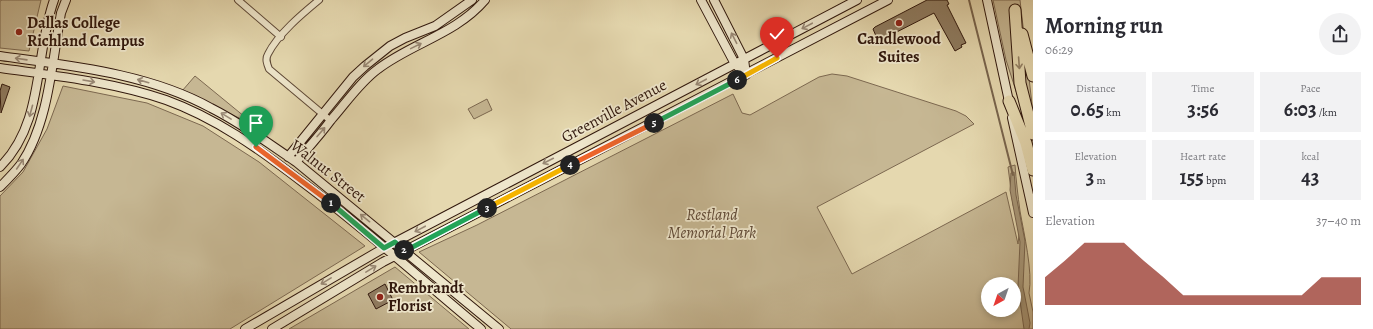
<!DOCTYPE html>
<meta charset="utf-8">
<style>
:root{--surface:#fff;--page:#f2f2f3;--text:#2b2b33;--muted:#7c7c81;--accent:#8f2418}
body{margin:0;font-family:Alegreya,serif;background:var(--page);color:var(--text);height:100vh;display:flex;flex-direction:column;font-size:15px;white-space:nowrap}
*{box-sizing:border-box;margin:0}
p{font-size:13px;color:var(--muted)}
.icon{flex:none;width:22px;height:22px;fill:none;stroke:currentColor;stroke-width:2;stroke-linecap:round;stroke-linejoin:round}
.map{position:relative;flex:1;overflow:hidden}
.sheet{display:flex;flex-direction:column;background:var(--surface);width:340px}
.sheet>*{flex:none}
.needle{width:26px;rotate:220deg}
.tools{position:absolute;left:981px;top:277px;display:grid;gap:8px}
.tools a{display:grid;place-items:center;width:40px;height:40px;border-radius:50%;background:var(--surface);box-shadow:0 2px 6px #0003;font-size:20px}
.pin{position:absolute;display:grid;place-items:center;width:34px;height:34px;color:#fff;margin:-41px -17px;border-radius:50% 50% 50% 0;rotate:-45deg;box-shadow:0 0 4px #0007}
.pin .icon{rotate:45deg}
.km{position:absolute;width:20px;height:20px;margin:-10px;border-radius:50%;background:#222;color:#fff;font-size:11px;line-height:20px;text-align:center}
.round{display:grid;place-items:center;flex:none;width:42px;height:42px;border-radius:21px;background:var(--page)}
.summary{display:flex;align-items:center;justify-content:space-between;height:68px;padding:0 12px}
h1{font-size:22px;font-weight:700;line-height:30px}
.stats{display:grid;grid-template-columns:repeat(3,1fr);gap:6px;height:68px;padding:4px 12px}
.stats div{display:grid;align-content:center;border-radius:0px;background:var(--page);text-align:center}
.stats b{font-size:20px;font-weight:700}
.stats small{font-size:11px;font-weight:400}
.stats p{font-size:11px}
.chart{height:112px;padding:8px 12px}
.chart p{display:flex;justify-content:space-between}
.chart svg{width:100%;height:72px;margin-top:4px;fill:var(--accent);opacity:.7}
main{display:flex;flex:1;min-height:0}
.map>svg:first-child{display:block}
.green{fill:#c6b793;stroke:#7c6850;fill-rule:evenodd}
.water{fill:#a89778;stroke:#78644d}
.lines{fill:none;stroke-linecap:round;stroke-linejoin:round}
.stream{stroke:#78644d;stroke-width:2}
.building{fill:#8f7c61;stroke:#31180d}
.street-casing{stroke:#5e4836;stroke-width:8}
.secondary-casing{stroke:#31180d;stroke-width:10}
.highway-casing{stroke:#31180d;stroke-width:13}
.street{stroke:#eee6cb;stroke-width:6}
.secondary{stroke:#eee6cb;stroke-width:8}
.highway{stroke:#e5d8af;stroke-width:11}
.oneway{stroke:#998976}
.oneway2{stroke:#948266}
.split-1-casing{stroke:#fff;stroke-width:8}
.split-2-casing{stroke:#fff;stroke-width:8}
.split-3-casing{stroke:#fff;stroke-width:8}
.split-4-casing{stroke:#fff;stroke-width:8}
.split-5-casing{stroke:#fff;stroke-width:8}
.split-6-casing{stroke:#fff;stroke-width:8}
.split-7-casing{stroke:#fff;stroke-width:8}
.split-1{stroke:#f0652b;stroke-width:5}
.split-2{stroke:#22a559;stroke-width:5}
.split-3{stroke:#22a559;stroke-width:5}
.split-4{stroke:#f5b400;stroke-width:5}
.split-5{stroke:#f0652b;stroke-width:5}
.split-6{stroke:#22a559;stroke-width:5}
.split-7{stroke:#f5b400;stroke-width:5}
.poi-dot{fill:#8f2418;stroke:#eee6cb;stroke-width:1.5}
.labels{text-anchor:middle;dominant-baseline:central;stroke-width:3.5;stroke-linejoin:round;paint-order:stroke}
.poi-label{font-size:16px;font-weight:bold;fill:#31180d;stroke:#eee6cb;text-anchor:start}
.street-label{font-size:16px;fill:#31180d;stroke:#eee6cb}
.park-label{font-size:16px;font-style:italic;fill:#5e4835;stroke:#eee6cb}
</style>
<main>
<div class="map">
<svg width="1033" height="329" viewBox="0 0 1033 329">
<rect width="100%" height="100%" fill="#e5d8af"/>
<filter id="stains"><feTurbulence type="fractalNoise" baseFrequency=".005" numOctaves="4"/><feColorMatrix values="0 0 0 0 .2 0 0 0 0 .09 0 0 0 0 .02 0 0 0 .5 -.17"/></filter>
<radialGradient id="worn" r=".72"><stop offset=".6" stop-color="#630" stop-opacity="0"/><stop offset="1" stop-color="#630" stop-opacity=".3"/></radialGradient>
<path class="green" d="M2,0h39l-12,51 -29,-3v-47z
M993,0h27l13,113v38l-6,-26 -21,-65z
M832,74l15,2 109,35 10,5 8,8 -157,83 35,67 154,-82 12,52 2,-19 -7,-20 -5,-38 7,-2c1,15 3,31 5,46 4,23 13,61 9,82l4,19v17h-522l-92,-77 58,-27 256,-131 9,19 8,2 69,-38zM988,284h26v26h-26z
M195,76l61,50 -74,-35z
M63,86l84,17 56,23 56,36 106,84 -135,83h-230v-133l23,-24 24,-43z
M487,99l5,11 -18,9 -6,-10z
M395,267l74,62h-180z"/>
<path class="water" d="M1014,172l2,23 9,46 -2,46 7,36 -1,6h-5l-6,-42 2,-45 -10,-52 1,-17z"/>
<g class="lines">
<path class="stream" d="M969,0l44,175"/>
</g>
<path class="building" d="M927,0h20l2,4 -2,1 19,38 -5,2 1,2 -7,4 -21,-38 -53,27 -2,-5 -3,1 -3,-7 2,-2z
M2,84l8,3 -9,26 -1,-22z
M385,284l8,16 -17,9 -8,-15z"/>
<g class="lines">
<g class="street-casing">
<path id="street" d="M238,0l43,37
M319,0c-17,14 -41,34 -51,54 -3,5 -1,10 1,15l62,52"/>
</g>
<g class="secondary-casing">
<path id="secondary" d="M701,0l34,64 11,11
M714,0l30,59 2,16
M987,0l23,106
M0,56c71,10 148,17 211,52 30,15 57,35 85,54l203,167
M0,68c56,8 113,14 166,32 50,18 93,49 135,81 62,46 120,98 180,148
M1012,118l21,95
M288,157l65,-80 12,-11 25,-20 15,-8 30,-12 37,-26
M296,162c12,-14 24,-27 35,-42 15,-17 29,-38 47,-51 34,-26 78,-35 107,-69
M0,167c45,-45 34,-111 54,-167
M0,187c7,-7 15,-15 21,-23 28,-41 31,-103 40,-151l5,-13
M245,329l139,-81 473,-248
M272,329l111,-67 505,-262"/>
</g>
<g class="highway-casing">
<path id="highway" d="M1015,10l5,73 13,51
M1022,34l11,42
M1009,101l17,42 7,27"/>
</g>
<use href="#street" class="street"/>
<use href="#secondary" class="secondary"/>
<use href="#highway" class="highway"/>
</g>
<defs><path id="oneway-shaft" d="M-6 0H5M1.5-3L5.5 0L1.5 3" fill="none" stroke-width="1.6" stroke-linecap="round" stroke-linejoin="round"/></defs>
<g class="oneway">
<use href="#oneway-shaft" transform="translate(807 26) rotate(152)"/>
<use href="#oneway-shaft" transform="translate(734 38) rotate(-117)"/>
<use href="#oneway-shaft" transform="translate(416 46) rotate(-26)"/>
<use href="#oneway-shaft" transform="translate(21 59) rotate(-172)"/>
<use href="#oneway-shaft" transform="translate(368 63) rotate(140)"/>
<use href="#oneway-shaft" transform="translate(89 81) rotate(10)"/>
<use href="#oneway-shaft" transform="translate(143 81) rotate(-164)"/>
<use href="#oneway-shaft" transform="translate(701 82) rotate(152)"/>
<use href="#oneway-shaft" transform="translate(31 111) rotate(105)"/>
<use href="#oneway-shaft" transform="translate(226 116) rotate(-149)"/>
<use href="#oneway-shaft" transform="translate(321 132) rotate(-49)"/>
<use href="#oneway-shaft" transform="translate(548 161) rotate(153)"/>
<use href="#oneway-shaft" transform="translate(20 164) rotate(-56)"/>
<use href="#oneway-shaft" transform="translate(365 218) rotate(-141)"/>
<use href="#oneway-shaft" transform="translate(420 229) rotate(152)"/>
<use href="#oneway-shaft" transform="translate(371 269) rotate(-31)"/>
<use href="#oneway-shaft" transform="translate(326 281) rotate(149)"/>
</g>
<use class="oneway2" href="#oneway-shaft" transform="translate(1019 63) rotate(86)"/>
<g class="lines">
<g class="split-1-casing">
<path id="split-1" d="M256,147l75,56"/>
</g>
<g class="split-2-casing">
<path id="split-2" d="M331,203l53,45 11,-6 9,8"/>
</g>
<g class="split-3-casing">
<path id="split-3" d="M404,250l1,1 82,-43"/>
</g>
<g class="split-4-casing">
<path id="split-4" d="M487,208l83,-43"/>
</g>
<g class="split-5-casing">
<path id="split-5" d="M570,165l84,-42"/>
</g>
<g class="split-6-casing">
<path id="split-6" d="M654,123l83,-43"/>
</g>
<g class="split-7-casing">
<path id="split-7" d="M737,80l40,-22"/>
</g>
<use href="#split-1" class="split-1"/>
<use href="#split-2" class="split-2"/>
<use href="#split-3" class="split-3"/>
<use href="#split-4" class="split-4"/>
<use href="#split-5" class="split-5"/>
<use href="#split-6" class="split-6"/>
<use href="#split-7" class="split-7"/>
</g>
<g class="poi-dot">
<circle cx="899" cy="23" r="4"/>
<circle cx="19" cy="32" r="4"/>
<circle cx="380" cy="297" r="4"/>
</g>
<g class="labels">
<g class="poi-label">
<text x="27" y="23">Dallas College<tspan x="27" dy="18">Richland Campus</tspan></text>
<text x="899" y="39" text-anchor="middle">Candlewood<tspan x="899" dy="18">Suites</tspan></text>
<text x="388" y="288">Rembrandt<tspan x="388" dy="18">Florist</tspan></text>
</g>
<g class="street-label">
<text transform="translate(614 111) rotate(-28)">Greenville Avenue</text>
<text transform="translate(328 171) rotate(38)">Walnut Street</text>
</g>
<g class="park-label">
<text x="712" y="215">Restland<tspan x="712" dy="18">Memorial Park</tspan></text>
</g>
</g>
<rect width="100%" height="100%" filter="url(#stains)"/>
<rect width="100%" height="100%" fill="url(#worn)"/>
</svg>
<div class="tools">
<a><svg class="needle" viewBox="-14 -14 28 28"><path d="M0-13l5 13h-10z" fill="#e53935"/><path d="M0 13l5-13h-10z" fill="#7c7c81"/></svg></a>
</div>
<div class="pin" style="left:256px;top:147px;background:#1e9e55"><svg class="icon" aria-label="arrive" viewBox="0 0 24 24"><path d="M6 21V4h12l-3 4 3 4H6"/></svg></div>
<div class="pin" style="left:777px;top:58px;background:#d93025"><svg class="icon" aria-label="check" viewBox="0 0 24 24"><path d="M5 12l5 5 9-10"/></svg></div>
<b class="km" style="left:331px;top:203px">1</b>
<b class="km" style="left:404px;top:250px">2</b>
<b class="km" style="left:487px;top:208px">3</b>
<b class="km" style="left:570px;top:165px">4</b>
<b class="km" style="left:654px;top:123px">5</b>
<b class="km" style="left:737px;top:80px">6</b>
</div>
<section class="sheet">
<div class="summary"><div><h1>Morning run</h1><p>06:29</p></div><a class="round"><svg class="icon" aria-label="share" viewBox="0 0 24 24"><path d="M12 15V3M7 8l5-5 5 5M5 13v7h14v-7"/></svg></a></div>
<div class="stats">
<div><p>Distance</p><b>0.65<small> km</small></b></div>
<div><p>Time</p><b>3:56</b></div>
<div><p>Pace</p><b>6:03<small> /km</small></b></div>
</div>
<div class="stats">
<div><p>Elevation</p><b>3<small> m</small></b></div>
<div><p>Heart rate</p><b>155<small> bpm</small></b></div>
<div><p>kcal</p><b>43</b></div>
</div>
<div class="chart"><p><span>Elevation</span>37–40 m</p>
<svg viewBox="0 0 160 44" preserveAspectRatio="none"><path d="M0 44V27L10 17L20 6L30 6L40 6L50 17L60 27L70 38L80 38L90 38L100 38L110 38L120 38L130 38L140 27L150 27L160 27V44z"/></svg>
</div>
</section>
</main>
